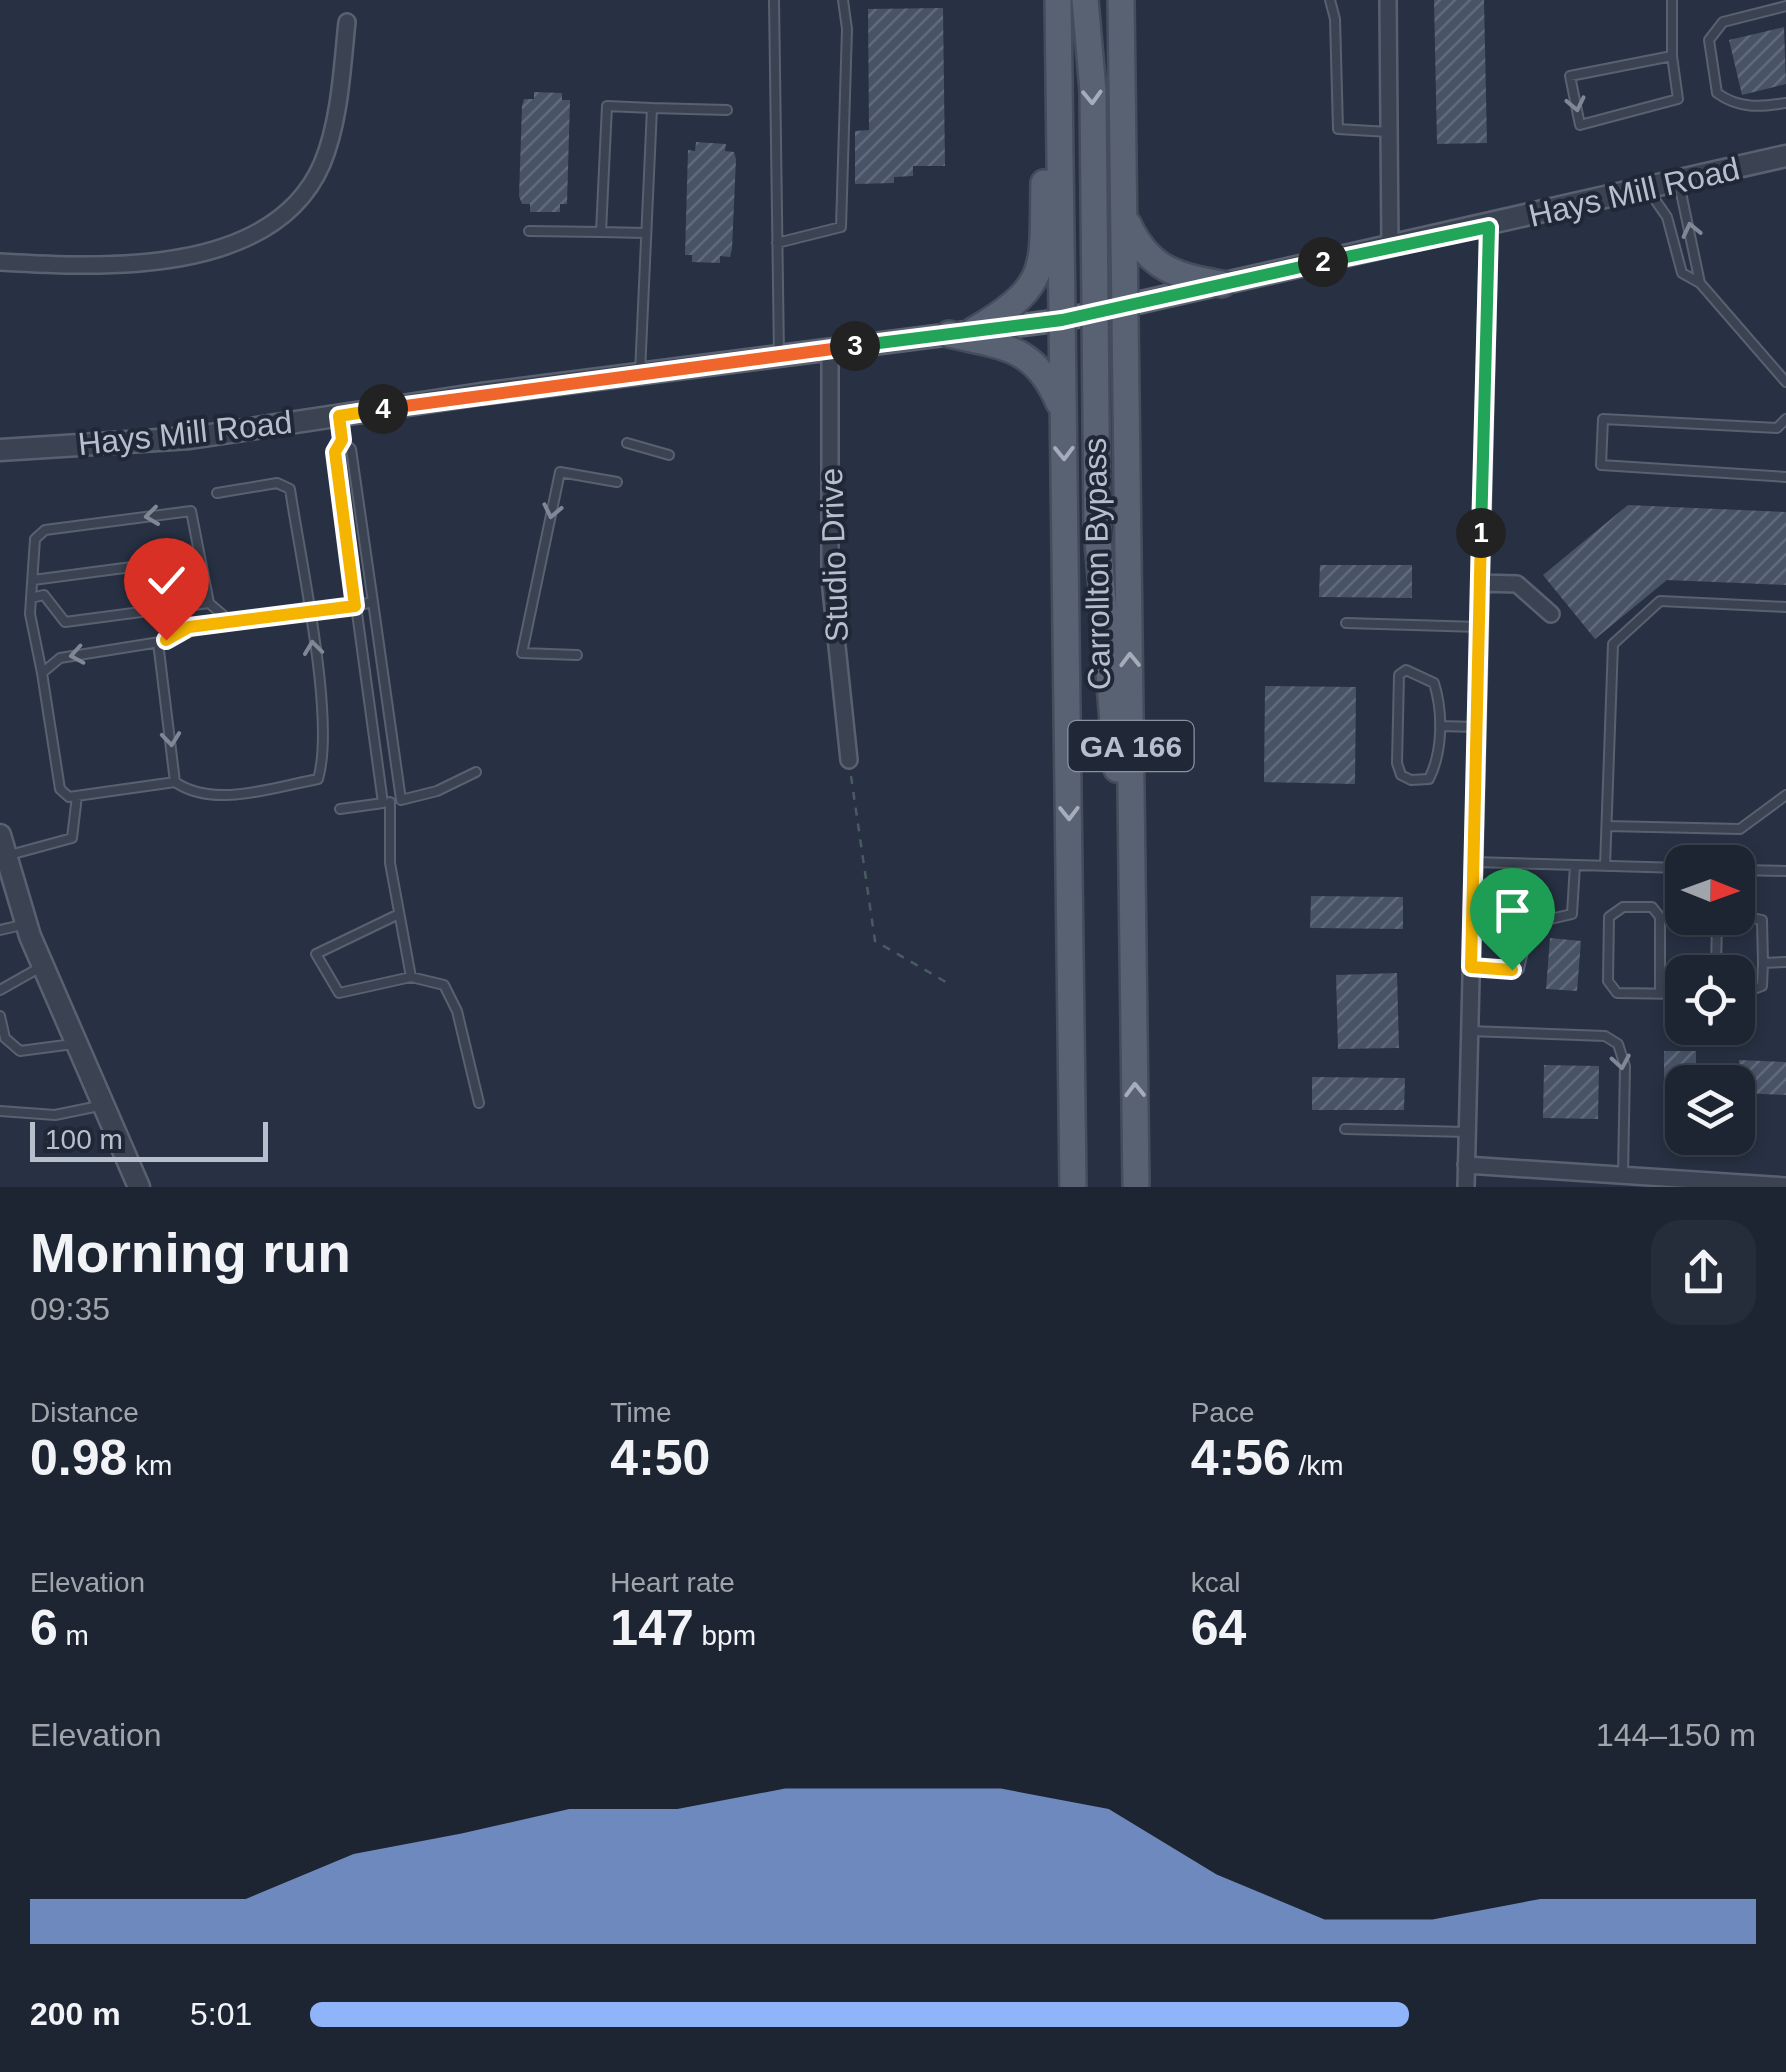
<!DOCTYPE html>
<meta charset="utf-8">
<style>
:root{--surface:#1d2532;--page:#252d3a;--text:#f1f3f6;--muted:#a0a5ac;--line:#3b424d;--accent:#90b4f9}
body{margin:0;font-family:Helvetica,sans-serif;background:var(--page);color:var(--text);height:100vh;display:flex;flex-direction:column;font-size:38px;white-space:nowrap}
*{box-sizing:border-box;margin:0}
p{font-size:32px;color:var(--muted)}
.icon{flex:none;width:55px;height:55px;fill:none;stroke:currentColor;stroke-width:2;stroke-linecap:round;stroke-linejoin:round}
.map{position:relative;height:1187px;overflow:hidden}
.sheet{display:flex;flex-direction:column;background:var(--surface);flex:1}
.sheet>*{flex:none}
.needle{width:65px;rotate:91deg}
.controls{position:absolute;left:1665px;top:845px;display:grid;gap:20px}
.controls a{display:grid;place-items:center;width:90px;height:90px;border-radius:20px;background:var(--surface);box-shadow:0 5px 15px #0003,0 0 0 2px var(--line);font-size:50px}
.scale{position:absolute;left:30px;bottom:25px;width:238px;box-sizing:border-box;padding-left:10px;border:5px solid #b8bfcc;border-top:0;font-size:28px;line-height:35px;white-space:nowrap;color:#b8bfcc;-webkit-text-stroke:8px #202838;paint-order:stroke}
.pin{position:absolute;display:grid;place-items:center;width:85px;height:85px;color:#fff;margin:-102px -42px;border-radius:50% 50% 50% 0;rotate:-45deg;box-shadow:0 0 10px #0007}
.pin .icon{rotate:45deg}
.km{position:absolute;width:50px;height:50px;margin:-25px;border-radius:50%;background:#222;color:#fff;font-size:28px;line-height:50px;text-align:center}
.round{display:grid;place-items:center;flex:none;width:105px;height:105px;border-radius:30px;background:var(--page)}
.head{display:flex;align-items:center;justify-content:space-between;height:170px;padding:0 30px}
h1{font-size:55px;font-weight:600;line-height:75px}
.metrics{display:grid;grid-template-columns:repeat(3,1fr);gap:15px;height:170px;padding:10px 30px}
.metrics div{display:grid;align-content:center}
.metrics b{font-size:50px;font-weight:600}
.metrics small{font-size:28px;font-weight:400}
.metrics p{font-size:28px}
.chart{height:280px;padding:20px 30px}
.chart p{display:flex;justify-content:space-between}
.chart svg{width:100%;height:180px;margin-top:10px;fill:var(--accent);opacity:.7}
ul{padding:0 30px;list-style:none;font-size:32px}
li{display:grid;grid-template-columns:160px 120px 1fr;align-items:center;height:75px}
li i{height:25px;border-radius:12px;background:var(--accent)}
.map>svg:first-child{display:block}
.building{fill:url(#building-hatch)}
.lines{fill:none;stroke-linecap:round;stroke-linejoin:round}
.service-casing{stroke:#596170;stroke-width:12}
.minor-casing{stroke:#596170;stroke-width:20}
.tertiary-casing{stroke:#596170;stroke-width:25}
.primary-casing{stroke:#454c5c;stroke-width:30}
.path{stroke:#475c60;stroke-width:2.5;stroke-dasharray:8 8;stroke-linecap:butt}
.service{stroke:#3b4352;stroke-width:8}
.minor{stroke:#3b4352;stroke-width:15}
.tertiary{stroke:#3b4352;stroke-width:20}
.primary{stroke:#596272;stroke-width:25}
.oneway{stroke:#a5acba}
.oneway2{stroke:#808795}
.split-1-casing{stroke:#fff;stroke-width:20}
.split-2-casing{stroke:#fff;stroke-width:20}
.split-3-casing{stroke:#fff;stroke-width:20}
.split-4-casing{stroke:#fff;stroke-width:20}
.split-5-casing{stroke:#fff;stroke-width:20}
.split-1{stroke:#f5b400;stroke-width:12}
.split-2{stroke:#22a559;stroke-width:12}
.split-3{stroke:#22a559;stroke-width:12}
.split-4{stroke:#f0652b;stroke-width:12}
.split-5{stroke:#f5b400;stroke-width:12}
.labels{text-anchor:middle;dominant-baseline:central;stroke-width:8;stroke-linejoin:round;paint-order:stroke}
.shield{fill:#202838;stroke:#8a92a0;stroke-width:2.5}
.shield-label{font-size:30px;font-weight:bold;fill:#b8bfcc}
.street-label{font-size:32px;fill:#b8bfcc;stroke:#202838}
</style>
<div class="map">
<svg width="1786" height="1187" viewBox="0 0 1786 1187">
<defs>
<pattern id="building-hatch" width="6" height="6" patternUnits="userSpaceOnUse" patternTransform="scale(2.5)"><rect width="6" height="6" fill="#485367"/><path d="M-1 1l2-2M0 6l6-6M5 7l2-2" fill="none" stroke="#606a7c"/></pattern>
</defs>
<rect width="100%" height="100%" fill="#273143"/>
<path class="building" d="M1434,0h50l3,143 -50,1z
M943,8l2,158h-32v10l-19,1v6l-39,1v-53l14,-1 -1,-121z
M1784,27l2,57 -44,11 -13,-55z
M534,92l28,1v7h8l-3,104h-7v8h-30v-8h-8l-3,-8 3,-90 2,-7h10z
M696,142l30,2 -1,7 9,1 2,7 -4,90 -2,8 -10,-1v7l-28,-1v-7h-7l3,-105 7,1z
M1628,505l158,7v73l-119,-5 -72,59 -52,-64z
M1320,565h92v33l-93,-1z
M1265,686l91,1 -1,97 -91,-2z
M1311,896l92,1v32l-93,-1z
M1550,938l31,3 -4,50 -31,-2z
M1397,973l2,75 -61,1 -2,-74z
M1664,1051h32v31h-14v20h-18z
M1739,1060l47,2v33l-48,-2z
M1544,1065l55,1 -1,53 -55,-1z
M1312,1077l93,1 -1,32h-92z"/>
<g class="lines">
<g class="service-casing">
<path id="service" d="M774,0l5,356
M1330,0l5,19 3,110 51,3
M1672,0v56l6,43 -98,26 -10,-49 102,-20
M1786,6l-63,16 -14,18 8,53c22,16 43,14 69,10
M1649,191l18,26 15,56 18,10 -21,-100
M529,231l72,1 6,-126 45,2
M601,232l45,1
M777,243l64,-16 6,-198 -4,-29
M1700,283l86,99
M640,373l12,-265 75,2
M339,416l2,24 -6,12 48,351 -43,6
M1786,419l-9,9 -174,-9 -2,46 185,12
M627,443l42,12
M33,580l167,-22
M31,598l4,-59 10,-9 146,-19 18,92
M373,602l28,198 36,-9 39,-19
M1346,623l133,4
M158,642l17,140c39,27 99,5 143,-3 18,-60 -18,-221 -28,-290l-13,-6 -60,10
M577,655l-55,-2 38,-181 57,10
M1406,670l28,13c9,29 9,68 -5,96l-18,1 -10,-5 -4,-12 2,-88z
M42,673l-12,-59 1,-16 13,-3 21,27 144,-19 22,19
M1440,726l37,1
M175,782l-106,15 -9,-8 -18,-116 18,-15 106,-17 23,-14 120,-12 64,-13 -22,-153 -10,-9
M390,802v61l21,114
M1607,826l133,3 46,-34
M6,856l66,-18 5,-42
M1473,862l209,6
M1605,866l8,-222 47,-43 126,6
M1738,870l48,1
M399,914l-83,40 23,39 72,-16 33,8 13,26 22,92
M1738,915l24,5 1,43
M0,930l22,-5
M1471,967l48,2 10,-45 43,-10 3,-49
M1716,972l1,-54
M0,990l39,-22
M1660,993v-76l-8,-10h-29l-14,10 -1,64 9,12 65,1
M1738,995l24,-9 1,-23 23,-1
M0,1016l5,22 15,13 53,-7
M1469,1031l136,5 13,8 7,22 -2,109
M0,1111l55,4 44,-9
M1345,1129l122,3"/>
</g>
<g class="minor-casing">
<path id="minor" d="M1388,0l2,248
M0,262c102,6 273,15 322,-98 18,-43 20,-95 25,-142
M830,349v231l19,180
M1480,583l37,1 34,30
M1466,1165l320,21
M1466,1187l23,-960"/>
</g>
<g class="tertiary-casing">
<path id="tertiary" d="M0,450l190,-12 291,-44 581,-74 724,-164
M0,835l30,101 109,251"/>
</g>
<g class="primary-casing">
<path id="primary" d="M1058,0l15,1187
M1085,0l8,91 4,438 20,240
M1121,0l15,1187
M1128,224c21,45 48,52 94,60
M973,331c79,-47 69,-62 71,-148
M949,334c55,13 86,12 110,69"/>
</g>
<path class="path" d="M851,776l24,165 76,44"/>
<use href="#service" class="service"/>
<use href="#minor" class="minor"/>
<use href="#tertiary" class="tertiary"/>
<use href="#primary" class="primary"/>
</g>
<defs><path id="oneway-chevron" d="M-2-3.5L2.5 0L-2 3.5" fill="none" stroke-width="1.6" stroke-linecap="round" stroke-linejoin="round" transform="scale(2.5)"/></defs>
<g class="oneway">
<use href="#oneway-chevron" transform="translate(1092 97) rotate(88)"/>
<use href="#oneway-chevron" transform="translate(1064 453) rotate(89)"/>
<use href="#oneway-chevron" transform="translate(1130 660) rotate(-91)"/>
<use href="#oneway-chevron" transform="translate(1069 813) rotate(89)"/>
<use href="#oneway-chevron" transform="translate(1135 1090) rotate(-91)"/>
</g>
<g class="oneway2">
<use href="#oneway-chevron" transform="translate(1576 104) rotate(78)"/>
<use href="#oneway-chevron" transform="translate(1691 230) rotate(-103)"/>
<use href="#oneway-chevron" transform="translate(552 511) rotate(102)"/>
<use href="#oneway-chevron" transform="translate(152 516) rotate(173)"/>
<use href="#oneway-chevron" transform="translate(313 648) rotate(-97)"/>
<use href="#oneway-chevron" transform="translate(77 655) rotate(170)"/>
<use href="#oneway-chevron" transform="translate(171 739) rotate(84)"/>
<use href="#oneway-chevron" transform="translate(1621 1062) rotate(80)"/>
</g>
<g class="lines">
<g class="split-1-casing">
<path id="split-1" d="M1481,533l-10,434 41,3"/>
</g>
<g class="split-2-casing">
<path id="split-2" d="M1323,262l166,-35 -8,306"/>
</g>
<g class="split-3-casing">
<path id="split-3" d="M855,346l207,-26 261,-58"/>
</g>
<g class="split-4-casing">
<path id="split-4" d="M383,409l472,-63"/>
</g>
<g class="split-5-casing">
<path id="split-5" d="M166,640l23,-13 166,-21 -20,-154 7,-12 -3,-24 44,-7"/>
</g>
<use href="#split-1" class="split-1"/>
<use href="#split-2" class="split-2"/>
<use href="#split-3" class="split-3"/>
<use href="#split-4" class="split-4"/>
<use href="#split-5" class="split-5"/>
</g>
<g class="labels">
<rect class="shield" x="1068.5" y="721" width="125" height="50" rx="8"/>
<g class="shield-label">
<text x="1131" y="746">GA 166</text>
</g>
<g class="street-label">
<text transform="translate(1634 192) rotate(-13)">Hays Mill Road</text>
<text transform="translate(185 433) rotate(-6)">Hays Mill Road</text>
<text transform="translate(834 555) rotate(-92)">Studio Drive</text>
<text transform="translate(1097 564) rotate(-91)">Carrollton Bypass</text>
</g>
</g>
</svg>
<div class="controls">
<a><svg class="needle" viewBox="-14 -14 28 28"><path d="M0-13l5 13h-10z" fill="#e53935"/><path d="M0 13l5-13h-10z" fill="#a0a5ac"/></svg></a>
<a><svg class="icon" aria-label="locate" viewBox="0 0 24 24"><circle cx="12" cy="12" r="6"/><path d="M12 2v4M12 18v4M2 12h4M18 12h4"/></svg></a>
<a><svg class="icon" aria-label="layers" viewBox="0 0 24 24"><path d="M12 4l9 5-9 5-9-5zM3 14l9 5 9-5"/></svg></a>
</div>
<div class="scale">100 m</div>
<div class="pin" style="left:1512px;top:970px;background:#1e9e55"><svg class="icon" aria-label="arrive" viewBox="0 0 24 24"><path d="M6 21V4h12l-3 4 3 4H6"/></svg></div>
<div class="pin" style="left:166px;top:640px;background:#d93025"><svg class="icon" aria-label="check" viewBox="0 0 24 24"><path d="M5 12l5 5 9-10"/></svg></div>
<b class="km" style="left:1481px;top:533px">1</b>
<b class="km" style="left:1323px;top:262px">2</b>
<b class="km" style="left:855px;top:346px">3</b>
<b class="km" style="left:383px;top:409px">4</b>
</div>
<section class="sheet">
<div class="head"><div><h1>Morning run</h1><p>09:35</p></div><a class="round"><svg class="icon" aria-label="share" viewBox="0 0 24 24"><path d="M12 15V3M7 8l5-5 5 5M5 13v7h14v-7"/></svg></a></div>
<div class="metrics">
<div><p>Distance</p><b>0.98<small> km</small></b></div>
<div><p>Time</p><b>4:50</b></div>
<div><p>Pace</p><b>4:56<small> /km</small></b></div>
</div>
<div class="metrics">
<div><p>Elevation</p><b>6<small> m</small></b></div>
<div><p>Heart rate</p><b>147<small> bpm</small></b></div>
<div><p>kcal</p><b>64</b></div>
</div>
<div class="chart"><p><span>Elevation</span>144–150 m</p>
<svg viewBox="0 0 160 44" preserveAspectRatio="none"><path d="M0 44V33L10 33L20 33L30 22L40 17L50 11L60 11L70 6L80 6L90 6L100 11L110 27L120 38L130 38L140 33L150 33L160 33V44z"/></svg>
</div>
<ul>
<li><b>200 m</b>5:01<i style="width:76%"></i></li>
</ul>
</section>
